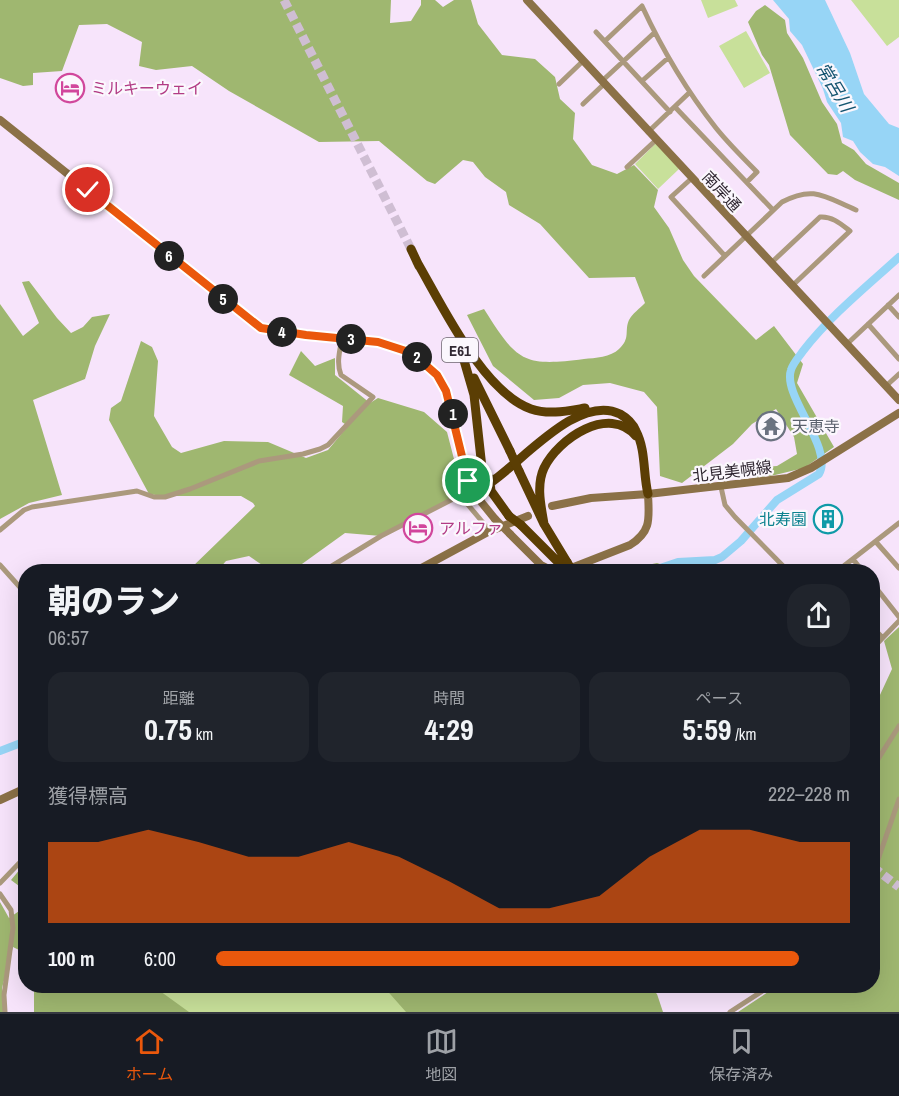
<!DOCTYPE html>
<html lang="ja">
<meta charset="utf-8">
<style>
:root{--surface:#171b24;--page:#20242c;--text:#f1f3f6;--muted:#9ea1a6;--line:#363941;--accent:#ea580c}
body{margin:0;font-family:"Archivo Narrow","Noto Sans JP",sans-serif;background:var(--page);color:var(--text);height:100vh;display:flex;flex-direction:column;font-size:22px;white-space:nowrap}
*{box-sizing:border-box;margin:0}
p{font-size:20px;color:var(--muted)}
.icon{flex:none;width:33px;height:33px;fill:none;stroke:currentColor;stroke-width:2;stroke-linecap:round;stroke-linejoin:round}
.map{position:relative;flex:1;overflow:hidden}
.panel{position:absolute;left:18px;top:564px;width:862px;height:429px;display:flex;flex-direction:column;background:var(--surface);border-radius:24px;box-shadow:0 6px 24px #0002}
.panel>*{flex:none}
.pin{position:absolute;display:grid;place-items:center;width:51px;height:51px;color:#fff;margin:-26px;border:3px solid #fff;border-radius:50%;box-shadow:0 2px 6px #0007}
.km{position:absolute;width:30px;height:30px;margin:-15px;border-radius:50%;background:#222;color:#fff;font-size:16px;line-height:30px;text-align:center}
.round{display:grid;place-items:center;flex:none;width:63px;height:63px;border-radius:24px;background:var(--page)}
.headline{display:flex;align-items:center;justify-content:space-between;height:102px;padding:0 30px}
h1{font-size:33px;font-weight:800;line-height:45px}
.figures{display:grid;grid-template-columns:repeat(3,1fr);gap:9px;height:102px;padding:6px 30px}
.figures div{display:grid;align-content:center;border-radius:15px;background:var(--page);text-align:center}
.figures b{font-size:30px;font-weight:800}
.figures small{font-size:16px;font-weight:400}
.figures p{font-size:16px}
.chart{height:168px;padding:12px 30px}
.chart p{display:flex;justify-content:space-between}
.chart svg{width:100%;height:108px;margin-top:6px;fill:var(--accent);opacity:.7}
ul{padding:0 30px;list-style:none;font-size:20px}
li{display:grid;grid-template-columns:96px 72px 1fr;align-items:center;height:45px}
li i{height:15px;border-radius:8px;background:var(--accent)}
.tabs{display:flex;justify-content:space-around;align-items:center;height:84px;border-top:2px solid var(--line);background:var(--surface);font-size:16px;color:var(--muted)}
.tabs a{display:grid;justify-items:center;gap:3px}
.tabs .active{color:var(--accent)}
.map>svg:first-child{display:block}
.green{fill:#c8e09a}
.forest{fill:#9fb770}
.water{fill:#97d5f6}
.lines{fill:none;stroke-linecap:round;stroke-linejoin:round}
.river{stroke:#97d5f6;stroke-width:8}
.highway-tunnel{stroke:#cfbed3;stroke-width:9;stroke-dasharray:9 4.5;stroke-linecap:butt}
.street{stroke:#ab997d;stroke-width:5}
.secondary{stroke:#8b7147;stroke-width:8}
.highway{stroke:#5b3e04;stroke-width:9}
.secondary-bridge{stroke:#8b7147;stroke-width:8}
.highway-bridge{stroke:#5b3e04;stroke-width:9}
.route-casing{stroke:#fff;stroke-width:12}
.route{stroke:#ea580c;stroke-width:8}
.labels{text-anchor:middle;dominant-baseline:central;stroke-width:4.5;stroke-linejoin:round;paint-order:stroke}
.shield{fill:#fbf7fd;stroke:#6e6670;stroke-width:1.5}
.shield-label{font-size:15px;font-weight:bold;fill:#312833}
.hotel-label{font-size:16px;fill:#b23c85;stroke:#fbf7fd;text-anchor:start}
.street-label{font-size:16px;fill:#312833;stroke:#fbf7fd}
.worship-label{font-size:16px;fill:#5b616d;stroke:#fbf7fd;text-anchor:start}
.culture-label{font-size:16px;fill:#0d838f;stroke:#fbf7fd;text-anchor:end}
.water-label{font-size:18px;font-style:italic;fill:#145470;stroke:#fbf7fd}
</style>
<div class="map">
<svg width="899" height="1012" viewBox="0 0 899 1012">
<rect width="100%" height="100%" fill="#f7e4fb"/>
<path class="green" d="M701,0h34l3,6 -30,12z
M851,0h48v37l-12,9z
M746,31l24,42 -26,15 -25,-42z
M656,143l23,26 -21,20 -23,-25z
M133,986h277l23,26h-276z"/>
<path class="forest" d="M0,0h391l-1,23 21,-2 10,-16v-5h14l8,7 11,-7h17l7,24 24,31 33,4 20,18 5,22 15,14 -2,26 19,26 25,9 17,-9 24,25 -4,17 15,21 14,32 11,16 62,64 18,-14 29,38 -6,19 37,64 -30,21 -29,7 -23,3 11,-11 14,-1 20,-12 -3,-17 -18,-28 -24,15 -19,20 -51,39 -22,-7 -3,-69 -13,-15 -34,-9 -27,2 -24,13 -25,2 -41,-34 -26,-51 17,-6c33,52 38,58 100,50 11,-1 27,-2 35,-10 12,-11 5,-18 10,-29 3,-6 11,-12 16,-17l-10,-26 -46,1 -49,-54 -31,-19 -3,-13 -21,-15 -12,-15 -10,-2 -28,24 -8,-3 -48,-40 -60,1 -90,-51 -37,-25 -36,4 -17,-4 3,-24 -35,-18 -28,1 -17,46 -29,2v12l-10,1 -23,-8z
M765,5l20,15 2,13 16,25 19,44 15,22 5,19 12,7 12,14 33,19v17l-44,-20 -12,-9 -6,4 -9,-1 -38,-39 -21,-70 -7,-10 -14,-33 8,-11z
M29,281l28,37 14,15 12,-6 9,-10 18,-3 -15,32 -10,33 -52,21 29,95 -33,8 -29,16v-215l23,32 16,-13 -17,-41z
M141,341l11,6 6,14 -4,55 18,31 9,6 43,-12 44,1 38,16 22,-8 20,-24 -6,-4 1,-16 -54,-31 12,-24 14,15 20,-8v17l35,28 8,-5 46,14 23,20 14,54 -6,12 -74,38 -36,-3 -50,36 -11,-3 -13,5 -22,-15 -23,5 -7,8v2h-31l67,-65 -2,-3 -12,-7h-79l-13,-2 -40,-74 2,-12 10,-7z
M657,563l18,6 48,-5 12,7h-116z
M899,627v385h-161l39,-26h96v-276l19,-41 -8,-28z
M21,868l4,4v81l-12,-6 -11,41 2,24h-4v-110l9,16 13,-9 1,-20 -12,-9z
M34,986h119l36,26h-155z
M383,986h265l9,8 6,18h-257z"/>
<path class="water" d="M773,0h52l25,53 14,41 25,30 10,4v48l-14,-9 -12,-3 -13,-12 -7,-11 -10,-4 -2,-14 -14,-21 -4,-13 -21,-44 -12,-14 -1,-12z"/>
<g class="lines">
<path class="river" d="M648,572l30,-10 37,-2 7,-3 19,-16 36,-41 42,-26c15,-26 -37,-78 -28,-104 2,-7 8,-13 12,-19 28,-36 63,-64 96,-94
M0,751l26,-10"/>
<path class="highway-tunnel" d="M284,0l127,249
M873,867l26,20"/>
<path class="street" d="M596,32l74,80
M605,41l37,-35c20,43 44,84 74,122 12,15 27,30 41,44l-10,10
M602,81l52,-48
M642,81l26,-23
M559,84l24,-23
M583,104l21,-20
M675,107l98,103
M648,132l42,-40
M627,167l29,-27
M692,178l-21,19 54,59
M771,263l49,-46c12,-1 21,7 30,14l-57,54
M704,276l78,-74c32,-17 43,-5 74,8
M888,305l11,12
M868,324l31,35
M847,344l52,-49
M886,386l13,-12
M721,487l4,18 10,12 54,55
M0,530l24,-20 8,-3 105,-16 17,6h11l25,-8 69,-28 44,-7 17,-5 8,-4 45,-48 -32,-22c-5,-12 -1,-25 1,-37
M876,542l23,26
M853,559l10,13
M0,565l26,29
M322,572l59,-36 74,-38 9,2 26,31
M836,572l63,-49
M873,584l26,33
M873,628l9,9
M873,648l26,-27
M873,767l26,-41
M873,874l26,-75
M0,883l26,-27
M0,894l11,16 2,18 -9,67 1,17
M730,1012l40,-26"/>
<path class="secondary" d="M527,0l372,400
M0,120l261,208 45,7 72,7 34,11 10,8 15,14 9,16 22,90 14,22 13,16
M552,506l39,-8 57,-4 140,-16 23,-10 88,-55
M510,534l31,31 14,7
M414,572l74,-40 40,-16
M561,572l69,-27c22,-14 19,-27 18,-51
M0,800l26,-12"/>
<path class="highway" d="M411,249l8,17
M417,262c25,43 66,130 114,147 18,6 36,2 54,-1
M461,350l13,45 9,82 7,6c31,-20 88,-90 130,-69 7,4 13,10 16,17 10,19 7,43 12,63
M474,378l36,73
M519,471l25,53 23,38
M494,479l-4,4 1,8 18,25
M544,524c-3,-18 -8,-39 0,-56 14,-29 65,-64 92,-32
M521,525l41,41"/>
<path class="secondary-bridge" d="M495,519l15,15"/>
<path class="highway-bridge" d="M510,451l9,20
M509,516l12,9
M567,562l6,10"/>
</g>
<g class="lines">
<g class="route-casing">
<path id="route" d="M88,190l173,138 45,7 72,7 34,11 25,22 9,16 22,90"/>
</g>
<use href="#route" class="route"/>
</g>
<defs>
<g id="hotel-ring" transform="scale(1.5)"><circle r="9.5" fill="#fbf7fd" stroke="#d1479c" stroke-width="1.5"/><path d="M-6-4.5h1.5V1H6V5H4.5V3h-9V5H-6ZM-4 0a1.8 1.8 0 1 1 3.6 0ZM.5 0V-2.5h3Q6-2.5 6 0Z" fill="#d1479c"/></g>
<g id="temple-ring" transform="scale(1.5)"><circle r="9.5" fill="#fbf7fd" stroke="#6b7280" stroke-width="1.5"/><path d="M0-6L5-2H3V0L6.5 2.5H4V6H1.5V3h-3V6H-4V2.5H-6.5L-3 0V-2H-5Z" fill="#6b7280"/></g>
<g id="building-ring" transform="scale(1.5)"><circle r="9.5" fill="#fbf7fd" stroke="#0f9aa8" stroke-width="1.5"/><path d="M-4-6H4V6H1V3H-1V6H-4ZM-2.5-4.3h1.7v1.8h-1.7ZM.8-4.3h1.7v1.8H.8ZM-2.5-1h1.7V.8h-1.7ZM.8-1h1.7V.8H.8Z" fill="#0f9aa8"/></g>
</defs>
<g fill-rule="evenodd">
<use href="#hotel-ring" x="70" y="88"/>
<use href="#temple-ring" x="771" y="426"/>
<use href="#building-ring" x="828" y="519"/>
<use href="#hotel-ring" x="418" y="528"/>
</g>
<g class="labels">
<rect class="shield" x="442" y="338" width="36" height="24" rx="4.5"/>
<g class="shield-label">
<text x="460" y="350">E61</text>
</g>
<g class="hotel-label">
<text x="91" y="88">ミルキーウェイ</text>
<text x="439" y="528">アルファ</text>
</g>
<g class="street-label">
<text transform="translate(722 191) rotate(47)">南岸通</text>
<text transform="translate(732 471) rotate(-7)">北見美幌線</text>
</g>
<g class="worship-label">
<text x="792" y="426">天恵寺</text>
</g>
<g class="culture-label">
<text x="807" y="519">北寿園</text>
</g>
<g class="water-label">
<text transform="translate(835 87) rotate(59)">常呂川</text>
</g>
</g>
</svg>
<div class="pin" style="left:468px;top:481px;background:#1e9e55"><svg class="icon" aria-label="arrive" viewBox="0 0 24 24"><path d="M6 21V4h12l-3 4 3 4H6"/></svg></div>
<div class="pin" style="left:88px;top:190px;background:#d93025"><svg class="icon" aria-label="check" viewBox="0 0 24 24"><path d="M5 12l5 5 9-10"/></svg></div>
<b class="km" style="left:453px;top:414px">1</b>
<b class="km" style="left:417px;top:357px">2</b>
<b class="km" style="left:351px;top:339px">3</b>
<b class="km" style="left:282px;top:332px">4</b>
<b class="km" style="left:223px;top:299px">5</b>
<b class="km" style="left:169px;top:256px">6</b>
<section class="panel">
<div class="headline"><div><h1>朝のラン</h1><p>06:57</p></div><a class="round"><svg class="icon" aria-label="share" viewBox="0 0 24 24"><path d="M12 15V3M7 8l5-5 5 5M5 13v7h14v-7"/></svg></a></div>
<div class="figures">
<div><p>距離</p><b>0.75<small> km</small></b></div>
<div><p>時間</p><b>4:29</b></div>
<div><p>ペース</p><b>5:59<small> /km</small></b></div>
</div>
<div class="chart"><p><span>獲得標高</span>222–228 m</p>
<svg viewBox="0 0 160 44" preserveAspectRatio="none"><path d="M0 44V11L10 11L20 6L30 11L40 17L50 17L60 11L70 17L80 27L90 38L100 38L110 33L120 17L130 6L140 6L150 11L160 11V44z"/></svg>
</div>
<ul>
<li><b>100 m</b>6:00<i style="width:92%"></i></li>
</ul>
</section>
</div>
<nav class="tabs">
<a class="active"><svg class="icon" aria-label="home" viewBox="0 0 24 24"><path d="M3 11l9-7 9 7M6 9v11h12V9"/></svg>ホーム</a>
<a><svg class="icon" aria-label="map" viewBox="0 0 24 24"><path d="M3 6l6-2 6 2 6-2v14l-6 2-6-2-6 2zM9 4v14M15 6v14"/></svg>地図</a>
<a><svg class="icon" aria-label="saved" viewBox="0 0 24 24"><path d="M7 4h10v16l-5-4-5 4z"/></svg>保存済み</a>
</nav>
